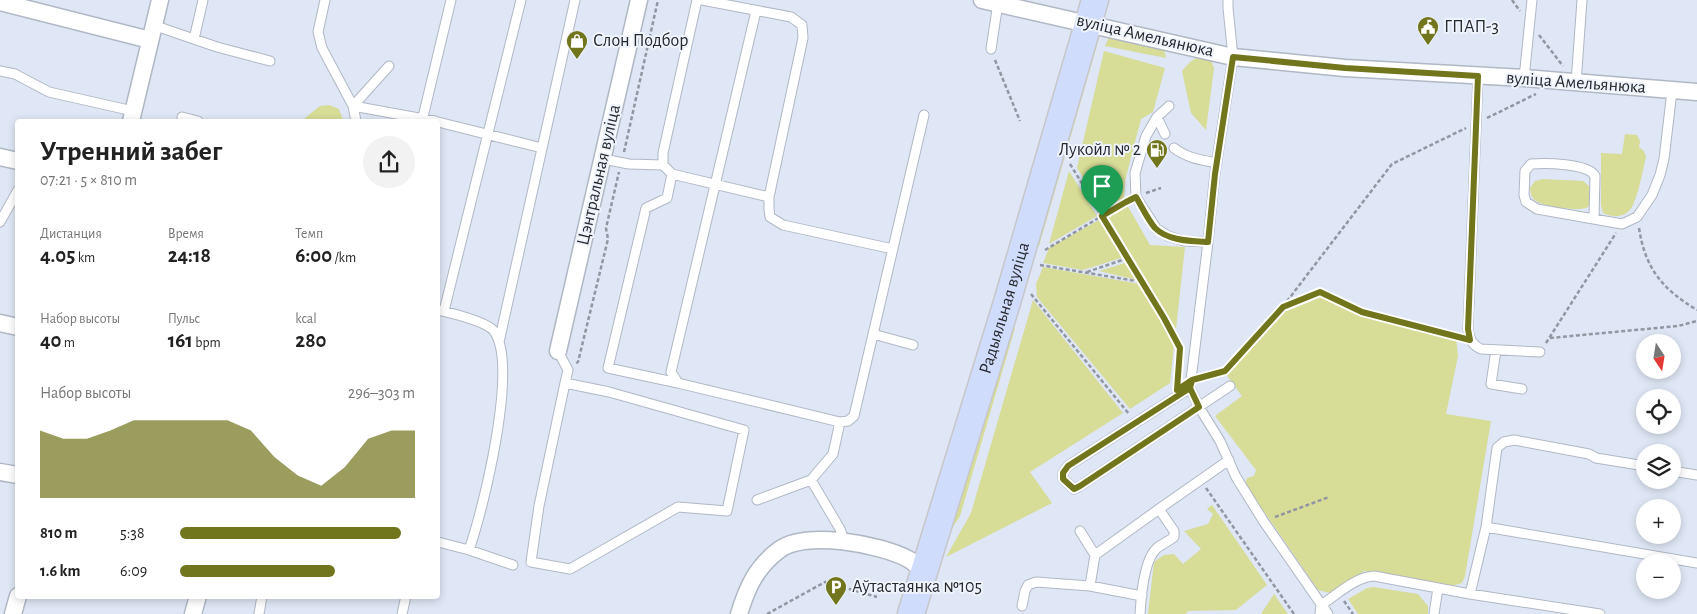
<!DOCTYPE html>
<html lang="ru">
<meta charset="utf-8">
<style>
:root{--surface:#fff;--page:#f2f2f2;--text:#222;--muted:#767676;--accent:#71751c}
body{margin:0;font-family:"Alegreya Sans",sans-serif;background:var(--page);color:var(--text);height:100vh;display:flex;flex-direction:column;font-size:19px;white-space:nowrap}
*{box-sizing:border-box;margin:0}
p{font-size:16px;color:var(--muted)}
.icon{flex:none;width:28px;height:28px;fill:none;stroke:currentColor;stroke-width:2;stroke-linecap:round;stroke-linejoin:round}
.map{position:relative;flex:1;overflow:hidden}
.sheet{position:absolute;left:15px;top:119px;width:425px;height:480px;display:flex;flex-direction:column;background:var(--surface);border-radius:5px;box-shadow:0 2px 8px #0003}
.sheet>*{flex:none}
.needle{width:32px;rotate:168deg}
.buttons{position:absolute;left:1636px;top:334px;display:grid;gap:10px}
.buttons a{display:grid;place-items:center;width:45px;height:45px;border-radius:50%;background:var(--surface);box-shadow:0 2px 8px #0003;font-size:25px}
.pin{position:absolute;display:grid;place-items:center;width:42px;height:42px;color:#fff;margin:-51px -21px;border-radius:50% 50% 50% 0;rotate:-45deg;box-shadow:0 0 5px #0007}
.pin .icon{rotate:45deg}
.round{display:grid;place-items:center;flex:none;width:52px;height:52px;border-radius:26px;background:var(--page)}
.head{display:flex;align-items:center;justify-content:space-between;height:85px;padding:0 25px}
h1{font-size:28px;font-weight:600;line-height:38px}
.metrics{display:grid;grid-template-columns:repeat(3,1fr);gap:8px;height:85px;padding:5px 25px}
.metrics div{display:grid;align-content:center}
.metrics b{font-size:21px;font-weight:600}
.metrics small{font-size:14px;font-weight:400}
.metrics p{font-size:14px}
.chart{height:140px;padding:10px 25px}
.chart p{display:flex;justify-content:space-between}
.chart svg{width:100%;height:90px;margin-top:5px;fill:var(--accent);opacity:.7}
ul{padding:0 25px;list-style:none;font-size:16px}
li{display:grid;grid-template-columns:80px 60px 1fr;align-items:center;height:38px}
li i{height:12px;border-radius:6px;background:var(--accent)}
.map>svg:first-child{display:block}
.green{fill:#d7dc97}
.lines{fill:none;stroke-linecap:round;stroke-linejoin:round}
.service-casing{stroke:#b0b7c5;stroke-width:11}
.minor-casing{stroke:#b0b7c5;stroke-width:19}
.primary-casing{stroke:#c7c7c9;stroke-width:29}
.path{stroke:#9196a1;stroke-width:2.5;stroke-dasharray:4 2.5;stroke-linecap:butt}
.service{stroke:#fff;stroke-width:9}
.minor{stroke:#fff;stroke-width:16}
.primary{stroke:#cfdcfb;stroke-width:26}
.route-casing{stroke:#fff;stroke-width:10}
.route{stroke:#71751c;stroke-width:6}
.labels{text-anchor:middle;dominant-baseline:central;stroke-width:4;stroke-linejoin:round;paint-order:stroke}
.poi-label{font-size:18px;fill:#26282e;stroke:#eff3fc;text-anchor:start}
.street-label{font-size:18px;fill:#26282e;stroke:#eff3fc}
</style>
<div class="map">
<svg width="1697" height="614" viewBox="0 0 1697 614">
<rect width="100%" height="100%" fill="#dfe6f5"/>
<path class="green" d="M1100,35l-61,211 -6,1 61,-209z
M1110,35l54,13 2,10 -61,-12z
M1104,51l61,17 -12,44 -12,7 -16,62 -1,19 -19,12 -28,-44z
M1201,55l9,3 4,10 -8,62 -15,-17 -9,-42 8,-9z
M329,105l10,4 4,12h-39l1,-3 15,-12z
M1625,134l12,1 3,6 -1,6 5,4 2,6c-3,12 -9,47 -17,54 -7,7 -18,6 -26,2l-2,-8v-52l21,1z
M1069,171l28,45 -48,28z
M1543,179l40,2 7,6v15l-2,5c-8,5 -44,0 -52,-6 -3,-2 -3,-3 -5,-6l-1,-7 5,-7z
M1126,203l24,42 35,2 -9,82 -68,-113z
M1099,220l25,37 -41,13 -40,-7 6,-15z
M1125,263l12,17 -38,-9z
M1043,267l97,17 34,61 -4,38 -40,26 -93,-112 -1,-13z
M1320,291l42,21 94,24 2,20 -12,58 45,7 -26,155 -3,7 -10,3 -88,-15 -34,22 -12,-3 -73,-106 2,-6 7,-2 2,-6 -41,-54 27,-20 -17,-23 56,-64z
M1033,300l90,113 -93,59 22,31 -106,54 25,-44z
M1009,327l6,1 -55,188 -23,36z
M1212,505l55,80 -31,25 -48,1 -2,3h-38l6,-52 10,-7 10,-1 9,10 18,-15 -17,-18 24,-7 5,-10 -6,-5z
M1373,587l45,7 10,12v8h-70l-10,-15 19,-11z
M1274,594l14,20h-27z"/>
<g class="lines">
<g class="service-casing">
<path id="service" d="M325,0l-7,32 4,16 31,58 3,15
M697,0l-34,153v12l9,9 97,23
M702,0l89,17 11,8 1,13 -34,159v12l1,8 13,8 110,24
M1228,0v8l5,49 -18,116 -7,69 -18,146 9,19 21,34 16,36 28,45 64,92
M756,11l-85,361 7,11 162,39 8,-1 6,-5 70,-301
M153,25l64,22 53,14
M194,39l9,-39
M991,49l7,-46
M0,71l15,3 34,18 84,19
M1478,76l-10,253c2,11 4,16 13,20l59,3
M1524,78l8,-78
M1576,83l6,-83
M353,106l82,15
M353,106l36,-40
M1169,106l-12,11 -11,19 -11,37 1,24 20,31 12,8 16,5 24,1
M182,117l16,4
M1157,117l8,17
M422,121l29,-121
M438,122l104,26
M1174,148c13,10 27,12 43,15
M603,159l26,5 34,1
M672,174l-5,24 -21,10 -38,160 70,15
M1594,218l1,-42c-7,-13 -50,-13 -64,-12l-6,7 -1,24 2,7 11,7 85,15 15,-7 15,-22 8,-20 4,-16 8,-68
M0,222l18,-32
M438,310c13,3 48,11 56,21 25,35 -11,179 -25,219l-31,-8
M444,311l77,-311
M873,334l40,11
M499,342l76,-342
M1496,350l-5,34 31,5
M558,351l10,19 -3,13 -26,123 -8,56 39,7 108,-62 49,4 17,-81 -135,-38 -44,-9
M1190,388l-122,78 -5,7v6l11,10 6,-3 150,-100
M1672,471l25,4
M811,480l29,49 4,12
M757,500l54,-20 22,-26 7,-32
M1486,527l211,36
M1080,531l15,24 64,-46 70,-49
M469,550l44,15
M1095,555l-5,31 52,10
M1470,594l16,-67 11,-79 7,-6 10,-2 75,14 7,4 49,8
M1022,606l3,-15 3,-6 8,-3 54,4
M259,614l3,-18
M402,614l4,-18
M1140,614c1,-17 4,-55 17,-66 5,-4 12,-7 17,-11v-6l-15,-22
M1320,614l1,-9c16,-10 34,-28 53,-29l96,18 130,20
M1434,614l4,-26"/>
</g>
<g class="minor-casing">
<path id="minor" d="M982,0l251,57 112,11 179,10 173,14
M0,2l150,38
M131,121l29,-121
M0,157l18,4
M0,323l18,4
M558,351l81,-351
M0,472l18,3
M13,614l5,-18
M193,614l5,-18
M739,614c8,-26 17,-47 40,-64 26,-20 101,-6 129,9 6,3 10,8 15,12"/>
</g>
<g class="primary-casing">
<g id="primary">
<path id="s1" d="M911,614l97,-315 87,-299"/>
</g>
</g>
<path class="path" d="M1512,0l8,11
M1539,35l24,31
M995,60l25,61
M1487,118l49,-24
M624,152l34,-152
M1070,164l95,154 15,30 -3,35
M1146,193l15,-5
M1639,228c6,40 23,61 58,82
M1045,250l82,-49
M1040,265l102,17
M1087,272l41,-14
M1031,294l98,120
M1284,306l36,-15 42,21 96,25
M1550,338l128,-12 19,-5
M1546,343l70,-110
M576,363l2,-1 30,-123 -2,-11 13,-56
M1202,377l23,-6 56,-62 111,-145 74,-36
M1206,488l88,126
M1275,517l54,-20
M1344,601l9,13
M767,614l58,-32 52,15"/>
<use href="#service" class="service"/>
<use href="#minor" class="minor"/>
<use href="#primary" class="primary"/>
</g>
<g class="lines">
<g class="route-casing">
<path id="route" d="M1102,216l62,102 16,30 -3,42 15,-10 -2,8 9,19 -119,79 -6,3 -11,-10v-6l5,-7 122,-78 2,-8 33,-9 58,-64 37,-15 42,20 108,28 -2,-11 10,-253 -133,-8 -112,-11 -18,117 -7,68c-17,-1 -40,-1 -53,-14 -7,-8 -13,-21 -19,-31l-10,5 -24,14"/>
</g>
<use href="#route" class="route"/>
</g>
<defs>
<g id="civic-pin" transform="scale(1.125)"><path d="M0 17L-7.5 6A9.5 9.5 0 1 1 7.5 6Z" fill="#71751c" stroke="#eff3fc"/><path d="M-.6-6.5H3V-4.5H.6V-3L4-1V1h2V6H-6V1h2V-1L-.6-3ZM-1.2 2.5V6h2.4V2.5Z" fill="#fff"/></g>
<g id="shop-pin" transform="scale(1.125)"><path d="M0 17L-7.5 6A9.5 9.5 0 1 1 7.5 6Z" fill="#71751c" stroke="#eff3fc"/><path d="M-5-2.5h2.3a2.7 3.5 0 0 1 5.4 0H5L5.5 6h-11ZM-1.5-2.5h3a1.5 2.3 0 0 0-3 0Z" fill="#fff"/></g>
<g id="fuel-pin" transform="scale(1.125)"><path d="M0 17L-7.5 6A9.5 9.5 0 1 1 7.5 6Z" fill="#71751c" stroke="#eff3fc"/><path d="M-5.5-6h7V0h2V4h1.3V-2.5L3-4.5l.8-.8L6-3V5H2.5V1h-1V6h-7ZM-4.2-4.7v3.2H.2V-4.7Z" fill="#fff"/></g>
<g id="parking-pin" transform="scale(1.125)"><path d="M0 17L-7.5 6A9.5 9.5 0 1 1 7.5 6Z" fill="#71751c" stroke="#eff3fc"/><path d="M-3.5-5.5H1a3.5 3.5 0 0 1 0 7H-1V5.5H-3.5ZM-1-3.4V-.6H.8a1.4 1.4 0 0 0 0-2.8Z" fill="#fff"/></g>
</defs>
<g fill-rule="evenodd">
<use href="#civic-pin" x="1428" y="27"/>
<use href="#shop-pin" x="577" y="41"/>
<use href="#fuel-pin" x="1157" y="150"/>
<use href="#parking-pin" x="836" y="587"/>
</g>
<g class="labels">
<g class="poi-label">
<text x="1444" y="27">ГПАП-3</text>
<text x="593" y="41">Слон Подбор</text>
<text x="1141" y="150" text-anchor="end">Лукойл № 2</text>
<text x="852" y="587">Аўтастаянка №105</text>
</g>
<g class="street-label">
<text transform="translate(1145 36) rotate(13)">вуліца Амельянюка</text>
<text transform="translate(1576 83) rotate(4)">вуліца Амельянюка</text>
<text transform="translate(599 175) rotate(-77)">Цэнтральная вуліца</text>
<text stroke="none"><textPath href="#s1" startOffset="320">Радыяльная вуліца</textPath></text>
</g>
</g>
</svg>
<div class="buttons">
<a><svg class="needle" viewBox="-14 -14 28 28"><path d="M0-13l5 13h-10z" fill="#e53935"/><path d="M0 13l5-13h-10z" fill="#767676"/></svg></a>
<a><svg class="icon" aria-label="locate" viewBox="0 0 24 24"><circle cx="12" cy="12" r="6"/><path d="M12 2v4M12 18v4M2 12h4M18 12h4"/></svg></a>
<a><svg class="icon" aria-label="layers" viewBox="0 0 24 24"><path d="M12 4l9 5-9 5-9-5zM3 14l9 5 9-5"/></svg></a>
<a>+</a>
<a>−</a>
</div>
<div class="pin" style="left:1102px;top:216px;background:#1e9e55"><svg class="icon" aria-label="arrive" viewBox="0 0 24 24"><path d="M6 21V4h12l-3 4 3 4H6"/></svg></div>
<section class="sheet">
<div class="head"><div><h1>Утренний забег</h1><p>07:21 · 5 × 810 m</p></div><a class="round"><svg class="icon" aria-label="share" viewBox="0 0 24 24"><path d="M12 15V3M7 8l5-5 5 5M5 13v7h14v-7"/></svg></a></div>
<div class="metrics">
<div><p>Дистанция</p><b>4.05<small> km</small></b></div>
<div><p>Время</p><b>24:18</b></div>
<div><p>Темп</p><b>6:00<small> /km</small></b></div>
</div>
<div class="metrics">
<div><p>Набор высоты</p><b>40<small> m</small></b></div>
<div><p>Пульс</p><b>161<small> bpm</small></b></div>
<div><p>kcal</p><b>280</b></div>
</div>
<div class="chart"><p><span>Набор высоты</span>296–303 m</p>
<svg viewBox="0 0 160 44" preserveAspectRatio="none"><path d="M0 44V11L10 15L20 15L30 11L40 6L50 6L60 6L70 6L80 6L90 11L100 24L110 33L120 38L130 29L140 15L150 11L160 11V44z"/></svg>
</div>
<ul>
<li><b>810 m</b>5:38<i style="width:94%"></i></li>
<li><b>1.6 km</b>6:09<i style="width:66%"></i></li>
</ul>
</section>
</div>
